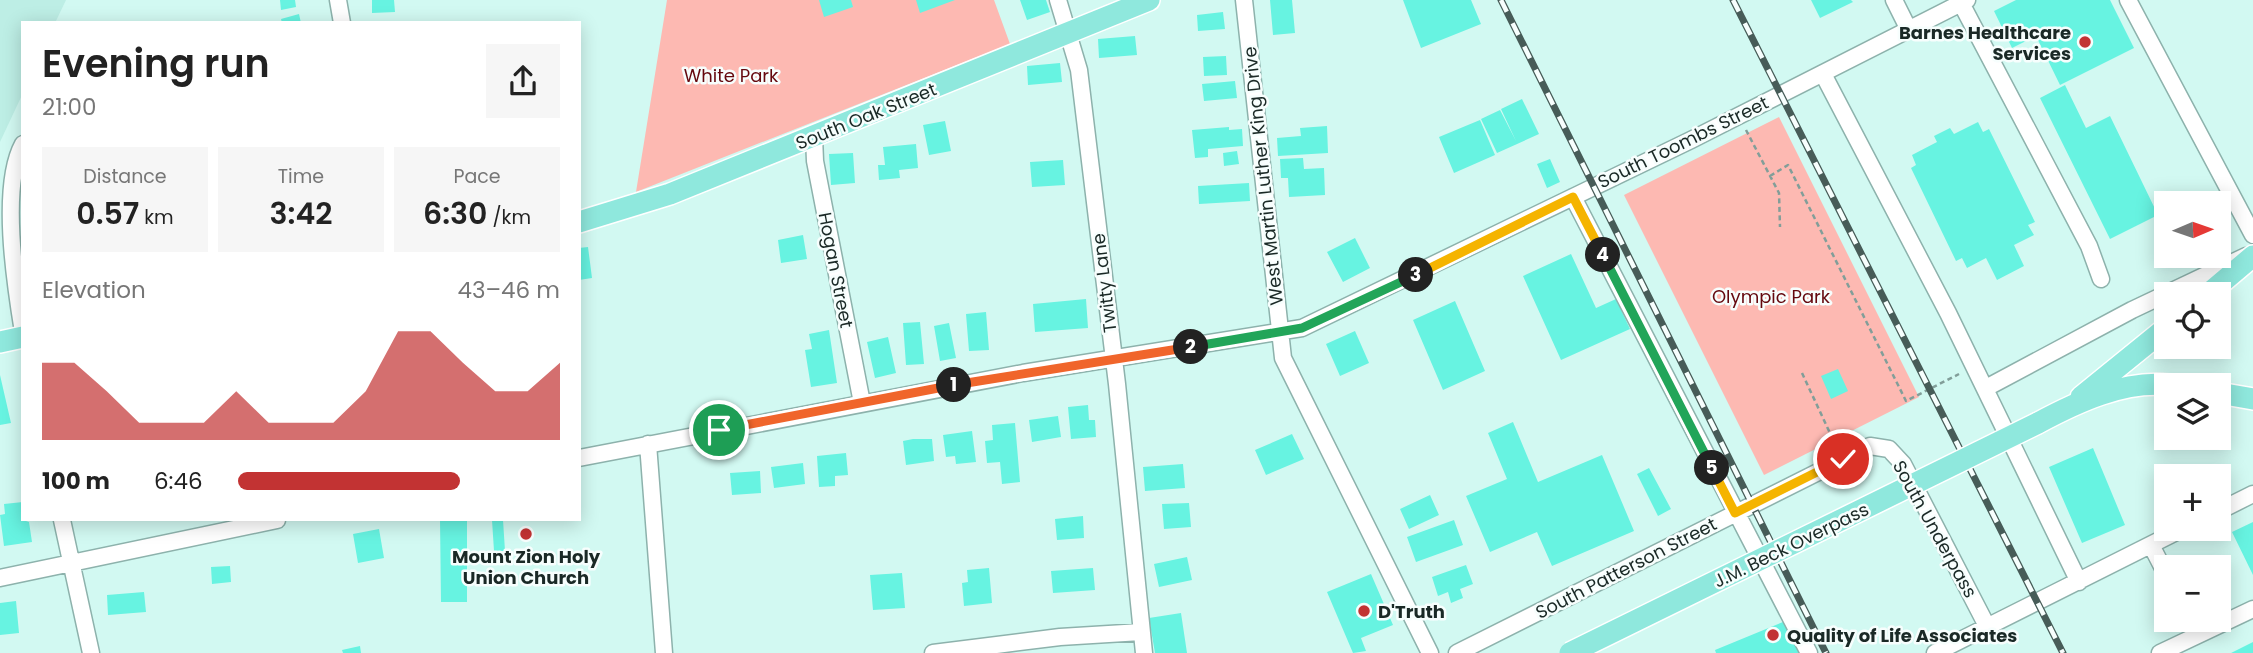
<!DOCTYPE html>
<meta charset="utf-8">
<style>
:root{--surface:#fff;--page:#f6f6f6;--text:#222;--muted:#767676;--accent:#c23333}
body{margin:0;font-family:Poppins,sans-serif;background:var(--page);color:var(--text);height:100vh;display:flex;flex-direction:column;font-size:26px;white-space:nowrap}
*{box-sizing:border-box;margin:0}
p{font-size:23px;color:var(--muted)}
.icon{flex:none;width:38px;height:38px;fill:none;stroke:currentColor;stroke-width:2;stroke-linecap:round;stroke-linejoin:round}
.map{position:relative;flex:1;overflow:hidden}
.details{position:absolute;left:21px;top:21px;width:560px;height:500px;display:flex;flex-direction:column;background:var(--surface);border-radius:0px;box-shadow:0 4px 18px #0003}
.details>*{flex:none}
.needle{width:46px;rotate:88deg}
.tools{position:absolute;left:2154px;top:191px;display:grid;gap:14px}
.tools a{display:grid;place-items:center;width:77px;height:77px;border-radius:0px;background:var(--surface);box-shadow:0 4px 18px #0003;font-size:35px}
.pin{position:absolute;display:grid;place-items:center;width:60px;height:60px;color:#fff;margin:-30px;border:4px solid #fff;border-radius:50%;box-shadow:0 2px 7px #0007}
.km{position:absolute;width:35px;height:35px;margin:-18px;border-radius:50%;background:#222;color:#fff;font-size:19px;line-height:35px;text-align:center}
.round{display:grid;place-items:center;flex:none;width:74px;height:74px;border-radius:0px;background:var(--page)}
.summary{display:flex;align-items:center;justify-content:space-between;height:119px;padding:0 21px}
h1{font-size:38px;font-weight:600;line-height:52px}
.stats{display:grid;grid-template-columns:repeat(3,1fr);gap:10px;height:119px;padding:7px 21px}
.stats div{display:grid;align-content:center;border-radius:0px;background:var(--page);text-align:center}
.stats b{font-size:30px;font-weight:600}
.stats small{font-size:19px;font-weight:400}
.stats p{font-size:19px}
.chart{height:196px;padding:14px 21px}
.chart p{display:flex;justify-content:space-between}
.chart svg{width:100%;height:126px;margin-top:7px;fill:var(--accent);opacity:.7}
ul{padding:0 21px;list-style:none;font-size:23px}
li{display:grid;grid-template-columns:112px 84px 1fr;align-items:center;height:52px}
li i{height:18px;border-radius:9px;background:var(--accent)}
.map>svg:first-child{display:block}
.built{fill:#bdeee5}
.green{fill:#fdb9b2}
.building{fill:#67f3e1}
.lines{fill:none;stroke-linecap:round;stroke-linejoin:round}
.minor-casing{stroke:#8db2ac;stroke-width:19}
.major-casing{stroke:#fff;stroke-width:24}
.path{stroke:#829e99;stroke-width:2.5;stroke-dasharray:5 3.5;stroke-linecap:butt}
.minor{stroke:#fff;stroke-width:16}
.major{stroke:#8fe8dd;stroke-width:21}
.rail-casing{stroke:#475c58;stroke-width:7}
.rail{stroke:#f7fefd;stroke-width:4.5;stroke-dasharray:13;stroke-linecap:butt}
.major-bridge-casing{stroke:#fff;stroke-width:24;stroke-linecap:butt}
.major-bridge{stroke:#8fe8dd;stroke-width:21}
.split-1-casing{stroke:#fff;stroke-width:14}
.split-2-casing{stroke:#fff;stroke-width:14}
.split-3-casing{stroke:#fff;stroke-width:14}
.split-4-casing{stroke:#fff;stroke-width:14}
.split-5-casing{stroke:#fff;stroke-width:14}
.split-6-casing{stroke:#fff;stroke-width:14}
.split-1{stroke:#f0652b;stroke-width:9}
.split-2{stroke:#f0652b;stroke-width:9}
.split-3{stroke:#22a559;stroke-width:9}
.split-4{stroke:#f5b400;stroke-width:9}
.split-5{stroke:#22a559;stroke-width:9}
.split-6{stroke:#f5b400;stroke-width:9}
.poi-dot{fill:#c23333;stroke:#f7fefd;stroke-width:2.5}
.labels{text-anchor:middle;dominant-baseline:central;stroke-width:5;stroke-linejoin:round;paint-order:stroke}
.poi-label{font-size:18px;font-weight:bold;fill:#1a2926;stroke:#f7fefd;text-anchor:start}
.park-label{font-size:18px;fill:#65080e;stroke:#f7fefd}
.street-label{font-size:18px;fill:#1a2926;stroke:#f7fefd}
</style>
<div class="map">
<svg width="2253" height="653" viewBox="0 0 2253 653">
<rect width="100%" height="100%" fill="#d2f9f2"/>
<path class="built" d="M0,0h66l-11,23h-32v70l-23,49z"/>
<path class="green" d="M667,0h327l16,44 -374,148z
M1779,117l140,280 -155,78 -140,-280z"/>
<path class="building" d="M280,0h15l1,7 -15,3z
M372,0h22l1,12 -23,1z
M819,0h32l2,7 -29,10z
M916,0h39l-35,13z
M1020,0h26l4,12 -23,8z
M1270,0h22l3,33 -22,2z
M1403,0h68l10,24 -60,24z
M1811,0h40l2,2 -33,16z
M2016,0h94l24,48 -74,37 -24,-49 -24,12 -18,-37z
M1223,12l2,17 -27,2 -1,-16z
M299,14l2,9h-19l-1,-4z
M1135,36l2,19 -38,3 -1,-19z
M1226,56l1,19 -23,1 -1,-19z
M1060,63l2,19 -34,3 -1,-19z
M1235,81l2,17 -33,3 -2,-17z
M2065,85l21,43 24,-12 48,99 -48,24 -70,-141z
M1522,99l17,35 -42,19 -16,-34 19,-9 16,31 -15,-32z
M1480,120l15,35 -41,18 -15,-36z
M945,121l6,30 -22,4 -6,-30z
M1978,122l5,10 6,-3 46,93 -7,3 6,10 -20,10 10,21 -27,14 -11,-22 -19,10 -5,-10 -6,3 -45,-93 5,-3 -4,-10 25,-13 -3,-6 16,-8 4,6z
M1327,126l1,27 -50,3 -1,-18 24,-2 -1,-8z
M1229,127v3l13,-1 1,17 -35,3v8l-13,1 -3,-28z
M916,144l2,24 -19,2 1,8 -21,2 -1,-15h7l-2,-18z
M1237,151l2,13 -15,2 -1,-13z
M853,153l2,30 -24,2 -2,-31z
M1303,158l1,11 20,-1 1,27 -36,2 -1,-19h-7l-1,-19z
M1550,159l10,23 -13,6 -10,-24z
M1063,160l2,25 -33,2 -2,-25z
M1249,183l1,18 -51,3 -1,-18z
M803,235l4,24 -26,4 -3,-23z
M1355,238l15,30 -27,14 -16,-30z
M588,247l4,31 -13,2v-32z
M1571,254l25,54 20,-9 14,30 -69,31 -38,-84z
M1086,299l2,29 -53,4 -2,-28z
M1455,301l30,70 -42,19 -30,-70z
M986,312l3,38 -20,1 -3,-37z
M920,322l4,42 -18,1 -3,-42z
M949,323l7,35 -16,3 -6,-35z
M829,330l8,53 -26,4 -6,-37 7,-1 -3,-15z
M1355,331l14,32 -29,13 -14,-32z
M888,337l8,36 -21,5 -8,-36z
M1838,369l10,22 -17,8 -10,-23z
M0,375l11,48 -11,2z
M1088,405l1,15h6l1,17 -25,2 -3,-32z
M1058,416l3,21 -29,5 -3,-22z
M1513,422l25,60 64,-27 32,76 -82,35 -15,-34 -47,20 -24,-56 41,-17 -19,-46z
M1015,423l5,59 -18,2 -2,-22 -13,1 -2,-22 8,-1 -1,-15z
M972,431l4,31 -20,2 -1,-8 -9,1 -3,-22z
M1292,434l12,25 -38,16 -11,-25z
M913,439h19l2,22 -28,4 -3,-24z
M2093,448l32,77 -43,18 -33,-76z
M846,453l2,22 -13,1v10l-16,1 -2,-31z
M803,463l2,21 -31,4 -3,-21z
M1183,464l2,24 -40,3 -2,-24z
M1649,468l22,41 -13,7 -21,-42z
M760,471l1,22 -29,2 -2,-22z
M1430,495l9,20 -30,14 -9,-20z
M23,502v18l6,2 3,20 -28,4 -4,-31 5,-1 -1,-10z
M1189,503l2,24 -27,2 -2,-25z
M1083,516l1,22 -27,2 -2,-21z
M440,520h27v82h-26z
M492,520h11l2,31h-11z
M1454,520l9,25 -47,17 -9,-25z
M2253,522v53l-21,-43z
M379,529l5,29 -26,5 -5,-29z
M1187,557l5,23 -33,7 -5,-23z
M1466,565l7,19 -13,5 3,9 -12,5 -3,-11 -10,4 -6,-19z
M230,566l1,16 -19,2 -1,-17z
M989,568l3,35 -28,3 -2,-23 6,-1 -1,-12z
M1093,568l2,22 -42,3 -2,-22z
M902,573l3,35 -32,2 -3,-35z
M1371,574l22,51 -32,13 5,13 -13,2 -26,-61z
M144,592l2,20 -38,3 -1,-20z
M16,601l3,32 -19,2v-32z
M1181,613l6,40h-32l-6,-35z
M1788,620l14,33h-86l-1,-3z
M2253,642v11h-22z
M360,646l1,7h-18l-1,-3z"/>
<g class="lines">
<g class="minor-casing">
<path id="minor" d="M338,0l4,23
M1058,0l21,70 38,314 27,269
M1244,0l39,358 147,295
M1894,0l15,30
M2128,0l125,235
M1961,3l128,243 12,33
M1823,74l125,239 131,269
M814,137l1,24 47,242
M23,144c-23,42 -8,139 0,188
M1573,197l236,456
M1986,388l146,-78 114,-54
M648,444l16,209
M579,458l444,-85 279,-45 389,-188 276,-140
M2219,511l34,-17
M62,520l29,133
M2151,545l15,29
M0,578l277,-58
M933,653l127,-16 81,-5
M1457,653l413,-207 19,3 14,15 85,164
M1935,653l249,-125
M2160,653l93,-44"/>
</g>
<g class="major-casing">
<path id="major" d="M579,222l91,-28 479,-194
M2208,294l45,-38
M0,342l23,-5
M2219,393l34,6
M2081,397l85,-69
M2038,423c39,-21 86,-43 131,-38"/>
</g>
<path class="path" d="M1746,130l33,63 1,34
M1770,176l18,-11 118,236 53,-27
M1802,373l34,73"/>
<use href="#minor" class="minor"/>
<use href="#major" class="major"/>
<g class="rail-casing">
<path id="rail" d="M1501,0l325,653
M1733,0l330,653"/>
</g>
<use href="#rail" class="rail"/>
<g class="major-bridge-casing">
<path id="major-bridge" d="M1570,653l468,-230"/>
</g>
<use href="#major-bridge" class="major-bridge"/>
</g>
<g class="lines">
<g class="split-1-casing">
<path id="split-1" d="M719,430l235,-45"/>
</g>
<g class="split-2-casing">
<path id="split-2" d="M954,385l237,-38"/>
</g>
<g class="split-3-casing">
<path id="split-3" d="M1191,347l111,-19 114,-53"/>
</g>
<g class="split-4-casing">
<path id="split-4" d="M1416,275l157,-78 30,58"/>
</g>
<g class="split-5-casing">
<path id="split-5" d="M1603,255l109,213"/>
</g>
<g class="split-6-casing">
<path id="split-6" d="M1712,468l23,45 108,-54"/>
</g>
<use href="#split-1" class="split-1"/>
<use href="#split-2" class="split-2"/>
<use href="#split-3" class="split-3"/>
<use href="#split-4" class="split-4"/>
<use href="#split-5" class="split-5"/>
<use href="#split-6" class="split-6"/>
</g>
<g class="poi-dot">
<circle cx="2085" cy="42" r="7"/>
<circle cx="526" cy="534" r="7"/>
<circle cx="1364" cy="611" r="7"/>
<circle cx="1773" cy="635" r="7"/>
</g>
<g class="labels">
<g class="poi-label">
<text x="2071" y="32" text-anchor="end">Barnes Healthcare<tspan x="2071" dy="21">Services</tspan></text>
<text x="526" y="556" text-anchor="middle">Mount Zion Holy<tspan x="526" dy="21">Union Church</tspan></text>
<text x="1378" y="611">D'Truth</text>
<text x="1787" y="635">Quality of Life Associates</text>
</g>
<g class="park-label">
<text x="731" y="75">White Park</text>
<text x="1771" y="296">Olympic Park</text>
</g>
<g class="street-label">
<text transform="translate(866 116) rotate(-22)">South Oak Street</text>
<text transform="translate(1683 142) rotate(-26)">South Toombs Street</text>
<text transform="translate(1263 176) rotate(-96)">West Martin Luther King Drive</text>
<text transform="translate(836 270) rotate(79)">Hogan Street</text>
<text transform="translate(1104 283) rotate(-97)">Twitty Lane</text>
<text transform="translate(1935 529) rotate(61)">South Underpass</text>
<text transform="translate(1791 545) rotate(-26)">J.M. Beck Overpass</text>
<text transform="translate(1626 568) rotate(-27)">South Patterson Street</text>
</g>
</g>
</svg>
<div class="tools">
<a><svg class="needle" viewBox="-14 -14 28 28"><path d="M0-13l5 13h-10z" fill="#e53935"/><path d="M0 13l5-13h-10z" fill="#767676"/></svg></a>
<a><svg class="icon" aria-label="locate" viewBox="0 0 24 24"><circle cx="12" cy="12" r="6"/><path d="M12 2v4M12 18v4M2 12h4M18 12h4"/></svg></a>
<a><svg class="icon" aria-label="layers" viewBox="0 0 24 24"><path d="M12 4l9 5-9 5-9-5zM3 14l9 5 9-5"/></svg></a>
<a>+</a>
<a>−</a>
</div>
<div class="pin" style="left:719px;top:430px;background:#1e9e55"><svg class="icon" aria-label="arrive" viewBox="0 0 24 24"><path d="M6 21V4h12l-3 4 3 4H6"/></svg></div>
<div class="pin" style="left:1843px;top:459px;background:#d93025"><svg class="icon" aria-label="check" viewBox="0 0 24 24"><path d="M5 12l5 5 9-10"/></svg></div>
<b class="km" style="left:954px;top:385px">1</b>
<b class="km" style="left:1191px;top:347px">2</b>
<b class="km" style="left:1416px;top:275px">3</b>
<b class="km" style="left:1603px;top:255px">4</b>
<b class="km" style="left:1712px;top:468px">5</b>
<section class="details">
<div class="summary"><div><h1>Evening run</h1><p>21:00</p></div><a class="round"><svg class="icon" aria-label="share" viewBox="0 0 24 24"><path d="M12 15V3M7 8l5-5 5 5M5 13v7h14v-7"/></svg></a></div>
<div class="stats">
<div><p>Distance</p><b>0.57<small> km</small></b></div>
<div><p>Time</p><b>3:42</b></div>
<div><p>Pace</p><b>6:30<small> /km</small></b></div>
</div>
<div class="chart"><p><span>Elevation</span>43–46 m</p>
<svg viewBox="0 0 160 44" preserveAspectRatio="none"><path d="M0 44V17L10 17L20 27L30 38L40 38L50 38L60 27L70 38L80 38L90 38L100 27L110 6L120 6L130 17L140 27L150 27L160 17V44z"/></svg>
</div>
<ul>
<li><b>100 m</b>6:46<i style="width:69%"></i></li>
</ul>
</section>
</div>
